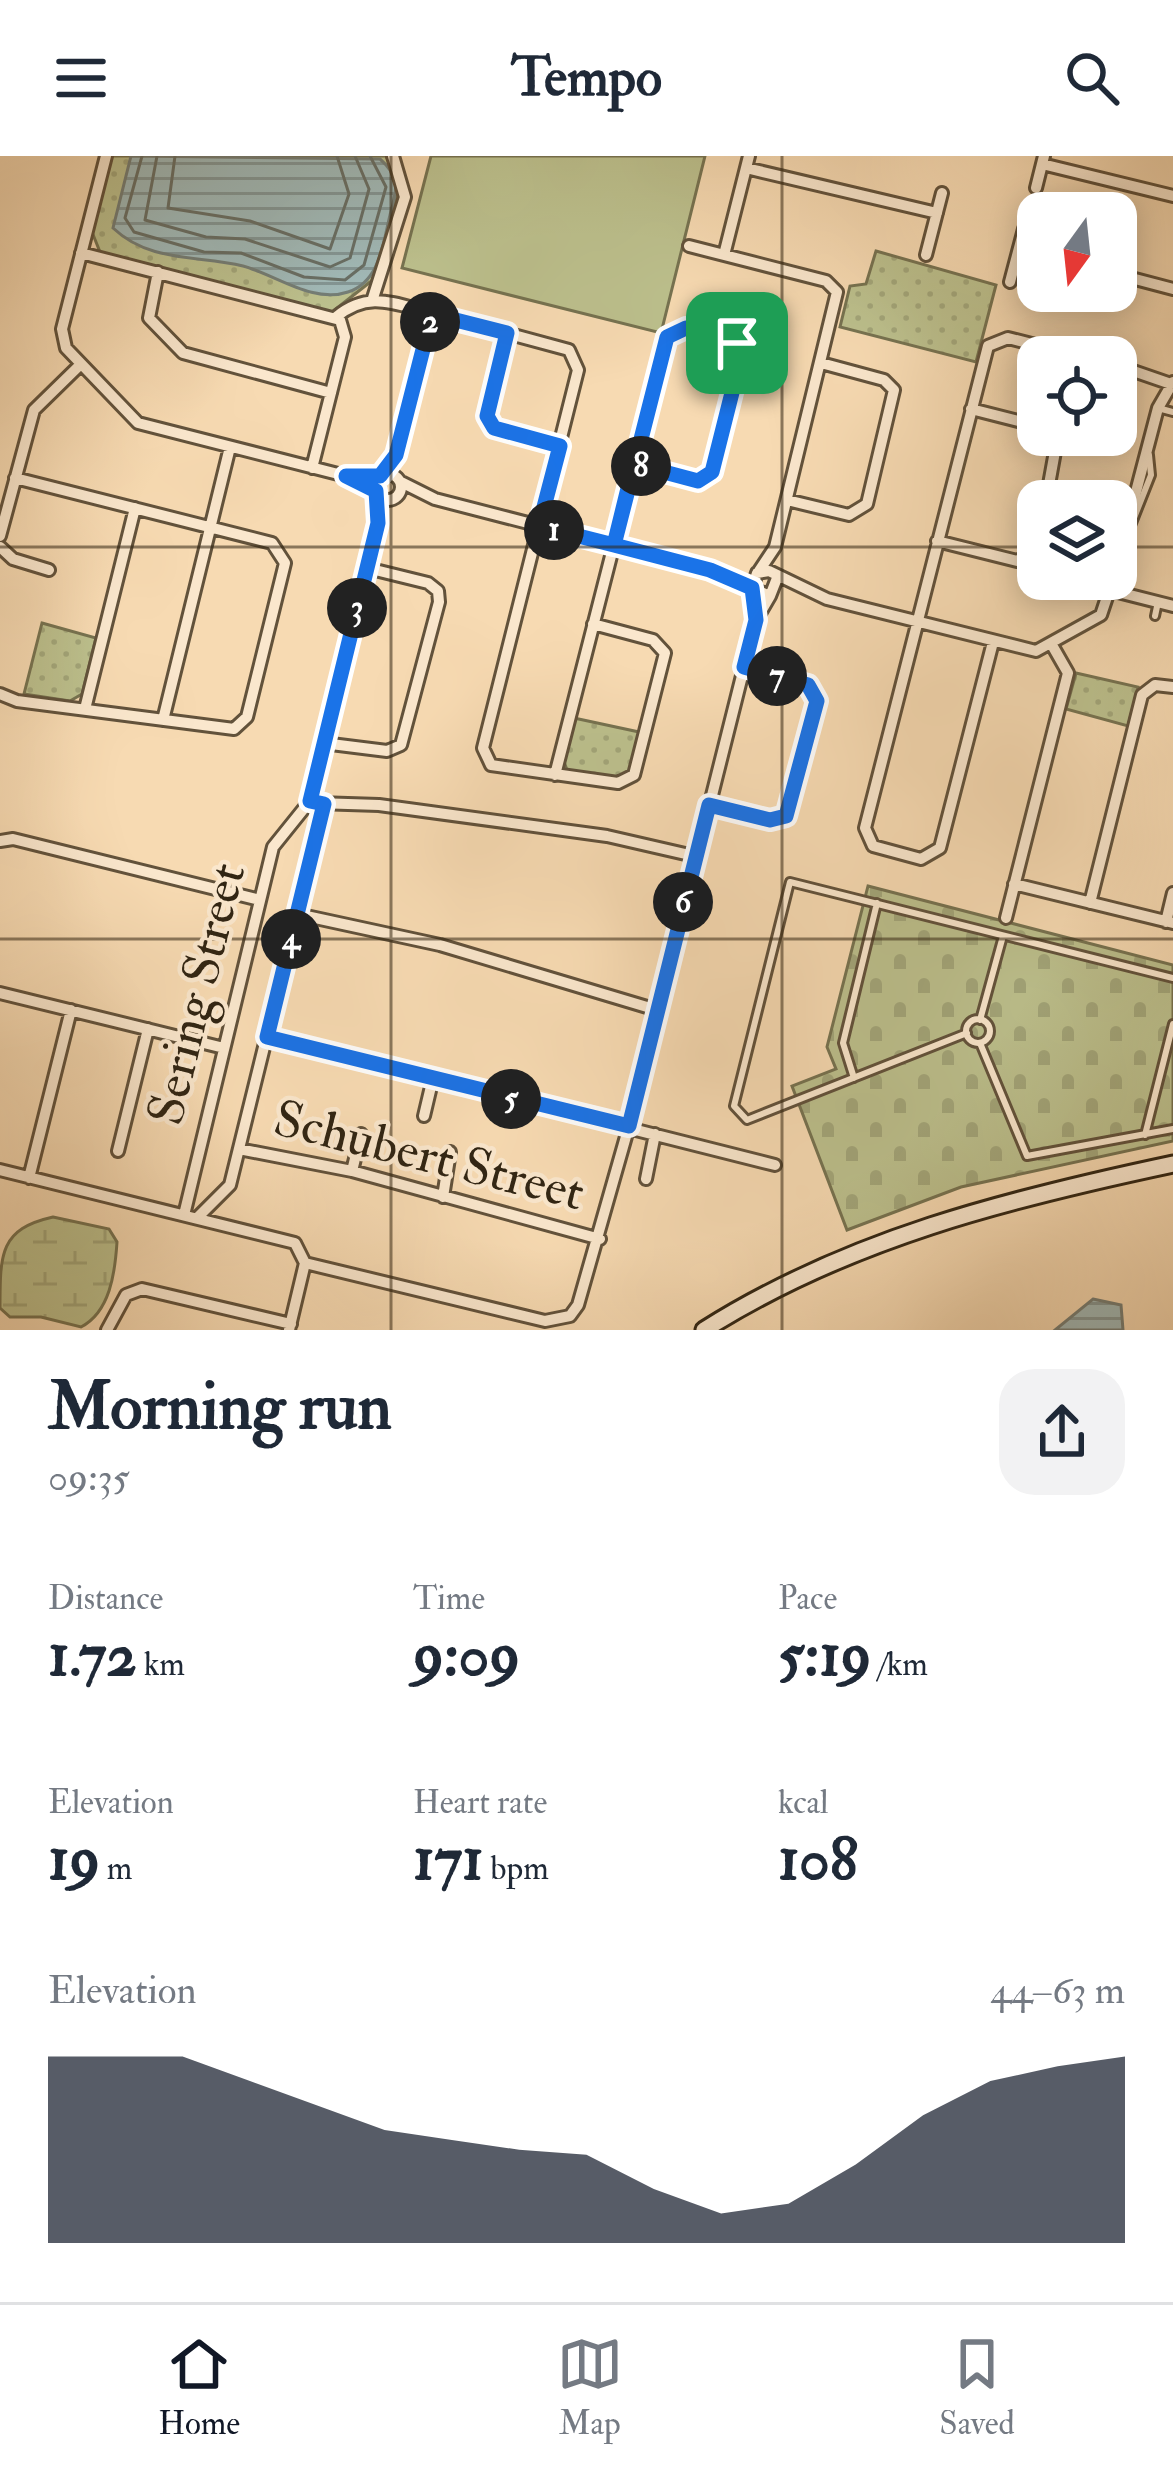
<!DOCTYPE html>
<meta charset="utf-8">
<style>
:root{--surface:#fff;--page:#f2f2f3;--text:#1f2937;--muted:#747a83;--line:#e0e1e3;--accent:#111827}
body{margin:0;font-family:"IM FELL Double Pica",serif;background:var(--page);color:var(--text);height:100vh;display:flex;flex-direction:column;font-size:45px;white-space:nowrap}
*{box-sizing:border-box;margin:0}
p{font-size:39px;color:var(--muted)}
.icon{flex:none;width:66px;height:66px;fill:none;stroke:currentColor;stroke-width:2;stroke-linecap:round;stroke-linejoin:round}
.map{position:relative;height:1174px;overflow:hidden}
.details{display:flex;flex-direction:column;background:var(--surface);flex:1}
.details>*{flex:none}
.needle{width:78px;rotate:195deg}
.fabs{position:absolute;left:1017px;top:36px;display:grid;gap:24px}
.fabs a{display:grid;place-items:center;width:120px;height:120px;border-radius:24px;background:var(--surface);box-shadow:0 6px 30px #0003;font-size:60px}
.pin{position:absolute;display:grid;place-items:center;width:102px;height:102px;color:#fff;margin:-51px;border-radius:24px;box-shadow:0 6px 18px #0006}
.km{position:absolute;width:60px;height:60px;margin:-30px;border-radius:50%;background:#222;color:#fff;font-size:33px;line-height:60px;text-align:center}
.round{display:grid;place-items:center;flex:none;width:126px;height:126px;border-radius:36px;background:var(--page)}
.overview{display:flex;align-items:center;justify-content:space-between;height:204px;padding:0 48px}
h1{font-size:66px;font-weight:700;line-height:90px}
.figures{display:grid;grid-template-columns:repeat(3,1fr);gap:18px;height:204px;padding:12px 48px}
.figures div{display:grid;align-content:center}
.figures b{font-size:60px;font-weight:700}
.figures small{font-size:33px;font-weight:400}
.figures p{font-size:33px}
.chart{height:336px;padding:24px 48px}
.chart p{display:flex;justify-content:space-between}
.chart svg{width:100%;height:216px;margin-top:12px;fill:var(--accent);opacity:.7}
header{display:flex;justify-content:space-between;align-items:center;height:156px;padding:0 48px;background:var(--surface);font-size:54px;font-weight:700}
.menu{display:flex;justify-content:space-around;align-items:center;height:168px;border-top:3px solid var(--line);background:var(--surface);font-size:33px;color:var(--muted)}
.menu a{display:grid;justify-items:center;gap:6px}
.menu .current{color:var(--accent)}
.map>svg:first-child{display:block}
.grass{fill:#bcc08d;stroke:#767250;stroke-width:3}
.wetland{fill:url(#wetland-marsh);stroke:#767250;stroke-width:3}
.cemetery{fill:url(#cemetery-stones);stroke:#767250;stroke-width:3}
.park{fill:url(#park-dots);stroke:#767250;stroke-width:3}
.water{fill:url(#water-rules);stroke:#747d75;stroke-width:3}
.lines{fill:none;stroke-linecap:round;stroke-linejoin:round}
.shore{stroke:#686e64;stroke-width:3}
.service-casing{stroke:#62523b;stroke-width:12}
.minor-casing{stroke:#62523b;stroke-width:16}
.secondary-casing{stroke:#312513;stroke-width:21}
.service{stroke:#fae7cd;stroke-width:6}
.minor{stroke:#fae7cd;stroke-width:10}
.secondary{stroke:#fae7cd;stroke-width:15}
.route-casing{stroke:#fff;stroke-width:24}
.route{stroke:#1a73e8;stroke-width:15}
.grid{fill:none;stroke:#312513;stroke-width:3;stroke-opacity:0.55}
.labels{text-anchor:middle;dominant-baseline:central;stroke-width:9;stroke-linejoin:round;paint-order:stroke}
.street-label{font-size:51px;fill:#312513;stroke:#fae7cd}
</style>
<header><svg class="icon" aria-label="menu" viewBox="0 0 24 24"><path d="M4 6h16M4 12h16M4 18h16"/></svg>Tempo<svg class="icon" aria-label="search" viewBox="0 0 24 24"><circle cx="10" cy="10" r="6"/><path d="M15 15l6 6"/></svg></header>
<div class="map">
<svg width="1173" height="1174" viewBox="0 0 1173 1174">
<defs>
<pattern id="wetland-marsh" width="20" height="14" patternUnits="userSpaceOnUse" patternTransform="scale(3)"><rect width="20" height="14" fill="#bcc08d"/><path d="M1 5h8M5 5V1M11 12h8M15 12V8" fill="none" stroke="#a2a579"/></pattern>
<pattern id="cemetery-stones" width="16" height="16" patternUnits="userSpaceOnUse" patternTransform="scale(3)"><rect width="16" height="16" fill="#bcc08d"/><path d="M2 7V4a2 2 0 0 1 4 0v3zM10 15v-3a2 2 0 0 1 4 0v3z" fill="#a2a579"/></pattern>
<pattern id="park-dots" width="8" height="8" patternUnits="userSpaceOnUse" patternTransform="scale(3)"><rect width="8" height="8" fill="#bcc08d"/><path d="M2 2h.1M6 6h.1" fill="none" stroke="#a2a579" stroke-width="1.8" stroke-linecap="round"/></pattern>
<pattern id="water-rules" width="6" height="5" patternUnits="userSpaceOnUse" patternTransform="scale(3)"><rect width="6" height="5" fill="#a0b8b6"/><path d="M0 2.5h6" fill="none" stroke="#839593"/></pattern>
</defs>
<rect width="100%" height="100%" fill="#f7dab2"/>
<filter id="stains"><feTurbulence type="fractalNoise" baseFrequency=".00167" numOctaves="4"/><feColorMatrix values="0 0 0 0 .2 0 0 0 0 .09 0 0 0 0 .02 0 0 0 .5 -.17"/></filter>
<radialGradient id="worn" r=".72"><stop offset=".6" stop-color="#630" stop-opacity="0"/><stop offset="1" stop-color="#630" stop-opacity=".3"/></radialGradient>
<path class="grass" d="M431,0h274l-44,177 -259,-65z"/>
<path class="wetland" d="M53,1061l56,12 8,13c-2,31 -7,70 -36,85l-40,-10h-31l-10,-9c0,-55 0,-79 53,-91z"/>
<path class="cemetery" d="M868,730l305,79v176l-212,46 -114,43 -55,-144 44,-17 -9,-22z"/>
<path class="park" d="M112,0h274l14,30 -26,93 -42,33 -232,-60 -8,-20z
M876,95l120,34 -20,77 -136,-35 10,-41 16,-2z
M42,467l54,15 -14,56 -12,7 -46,-7z
M1076,517l62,14 -10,39 -62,-17z
M574,562l65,14 -6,38 -9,9 -57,-9 -4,-11z"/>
<path class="water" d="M131,0l249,3c21,18 17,31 10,56 -7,28 -10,67 -42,77 -35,12 -72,-17 -105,-26 -45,-11 -93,-3 -130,-38z
M1093,1143l28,6 2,25h-68z"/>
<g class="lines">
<path class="shore" d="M142,0l-17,62 9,14 70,20 37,1 63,24 41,3 19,-15 22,-78 -16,-31
M157,0l-12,64 61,17 39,2 85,28 20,-9 19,-69 -14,-33
M175,0l-7,52 82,13 80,28 19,-55 -12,-38"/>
<g class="service-casing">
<path id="service" d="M1158,252l15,4
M1130,372l21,-53 -2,-20
M1155,460l3,-14
M966 875a12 12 0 1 1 24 0a12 12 0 1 1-24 0Z
M980,864l23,-84
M967,877l-220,87 -13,-14 56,-224 383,96
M980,887l47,113 146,-27
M854,922l-11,-35 34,-140
M1145,979l28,-111"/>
</g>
<g class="minor-casing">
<path id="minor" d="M106,0l-44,173 4,19 72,75 208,53h34
M1042,8l131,32
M746,12l191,45
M1036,32l8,-32
M689,90l137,35 11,11 -62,255 -16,24
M1019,93l19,5
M81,97l259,67 5,17 -33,131
M724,99l25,-99
M926,99l16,-62
M158,116l-9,46 34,35 148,40
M1116,118l57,15
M1010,126l14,-53
M373,142l32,-101 -12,-41
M336,161c33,-27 58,-13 96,-4
M507,177l-18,90 71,22
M1116,209l55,19
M971,253l67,17
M375 331a13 13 0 1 1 26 0a13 13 0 1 1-26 0Z
M384,318l12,-19 36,-142 137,37 9,20 -95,378 8,17 127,18 16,-8 31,-122 -12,-13 -60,-16
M401,326l34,17 275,71 42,18
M787,344l62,15 18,-11 27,-114 -10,-10 -63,-17
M1046,345l12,-66
M0,380l34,-126 47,-46
M937,385l80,20 15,-7 6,-23
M0,391l13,12 36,11
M1116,412l42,-160 15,-26
M777,422l-7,18 -18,-8 5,-15 12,-2 58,28 209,52 65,-36 12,-36
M1110,434l63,16
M993,486l-53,206 -19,11 -48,-13 -8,-18 123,-482 20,-8 75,19
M0,538l17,7 217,28 13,-12 38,-154 -13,-20 -257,-65
M85,553l50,-201
M163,564l67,-273
M323,587l64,8 14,-6 38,-143 -1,-11 -10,-8 -61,-15
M555,619l111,-434 1,-4 18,-9 52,15 4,14 -30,118 -13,6 -64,-17
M317,647l62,2 228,31 87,20
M709,649l65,16 16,-12 26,-113 -11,-13 -61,-16
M0,685l13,-2 247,61
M1014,728l159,39
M1090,747l52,-208 13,-10 18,2
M297,758l143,31 217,65
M1006,762l62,-245 -16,-28
M1166,766l7,-29
M0,837l224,55
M267,881l508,128
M424,960l9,-38
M239,993l113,22 248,68
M118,995l30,-122
M0,1014l295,73 10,20 -16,67
M352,1015l9,-37
M29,1022l42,-168
M646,1023l9,-45
M443,1041l7,-45
M184,1059l89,-368 37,-46 68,-278v-27
M197,1062l33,-33 94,-381
M305,1107l240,58 25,-5 8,-11 51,-179 127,-506 14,-24
M107,1174l19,-35 16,-6 149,35"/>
</g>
<g class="secondary-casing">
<path id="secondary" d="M704,1174c144,-91 304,-131 469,-166"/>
</g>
<use href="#service" class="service"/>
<use href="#minor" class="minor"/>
<use href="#secondary" class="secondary"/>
</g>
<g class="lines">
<g class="route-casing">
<path id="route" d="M737,187l-51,-15 -19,9 -1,4 -52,204 -75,-19 21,-80 -66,-18 -7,-12 20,-83 -75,-19 -36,141 -16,21h-34l30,15 2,32 -68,278 14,3 -57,233 362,89 80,-321 61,15 16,-4 31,-115 -9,-16 -64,-18 12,-47 -4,-32 -42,-18 -96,-25 20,-81 64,17 14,-9 29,-115 -4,-14"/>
</g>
<use href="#route" class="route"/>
</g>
<path class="grid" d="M391,0v1174M782,0v1174M0,391h1038M1116,391h57M0,783h1173"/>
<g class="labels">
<g class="street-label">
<text transform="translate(197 838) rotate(-76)">Sering Street</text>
<text transform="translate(429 1000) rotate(14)">Schubert Street</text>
</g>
</g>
<rect width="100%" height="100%" filter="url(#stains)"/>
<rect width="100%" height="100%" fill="url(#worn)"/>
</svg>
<div class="fabs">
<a><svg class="needle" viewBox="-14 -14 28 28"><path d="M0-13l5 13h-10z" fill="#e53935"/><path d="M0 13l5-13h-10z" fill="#747a83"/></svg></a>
<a><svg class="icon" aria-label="locate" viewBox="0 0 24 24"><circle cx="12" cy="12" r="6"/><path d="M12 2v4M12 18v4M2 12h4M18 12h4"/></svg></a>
<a><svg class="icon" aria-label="layers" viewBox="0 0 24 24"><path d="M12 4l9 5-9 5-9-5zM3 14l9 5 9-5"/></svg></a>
</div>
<div class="pin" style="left:737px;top:187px;background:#1e9e55"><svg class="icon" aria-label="arrive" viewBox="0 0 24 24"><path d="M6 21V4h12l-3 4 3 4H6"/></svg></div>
<b class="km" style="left:554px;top:374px">1</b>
<b class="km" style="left:430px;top:166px">2</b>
<b class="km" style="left:357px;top:452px">3</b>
<b class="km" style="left:291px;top:783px">4</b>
<b class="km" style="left:511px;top:943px">5</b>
<b class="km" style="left:683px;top:746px">6</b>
<b class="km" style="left:777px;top:520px">7</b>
<b class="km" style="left:641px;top:310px">8</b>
</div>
<section class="details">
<div class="overview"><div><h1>Morning run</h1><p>09:35</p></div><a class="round"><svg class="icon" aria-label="share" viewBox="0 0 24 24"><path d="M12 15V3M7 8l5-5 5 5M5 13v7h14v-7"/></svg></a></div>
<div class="figures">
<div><p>Distance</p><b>1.72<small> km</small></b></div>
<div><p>Time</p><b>9:09</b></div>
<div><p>Pace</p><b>5:19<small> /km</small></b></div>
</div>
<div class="figures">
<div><p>Elevation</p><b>19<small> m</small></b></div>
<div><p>Heart rate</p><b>171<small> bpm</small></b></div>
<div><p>kcal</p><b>108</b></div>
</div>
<div class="chart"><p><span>Elevation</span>44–63 m</p>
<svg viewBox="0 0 160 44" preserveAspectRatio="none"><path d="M0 44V6L10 6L20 6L30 11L40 16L50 21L60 23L70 25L80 26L90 33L100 38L110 36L120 28L130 18L140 11L150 8L160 6V44z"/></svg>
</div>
</section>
<nav class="menu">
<a class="current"><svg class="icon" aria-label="home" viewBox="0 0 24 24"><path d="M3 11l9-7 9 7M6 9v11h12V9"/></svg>Home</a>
<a><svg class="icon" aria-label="map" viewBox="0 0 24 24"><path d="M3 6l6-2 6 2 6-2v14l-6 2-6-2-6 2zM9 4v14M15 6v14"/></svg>Map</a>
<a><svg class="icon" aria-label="saved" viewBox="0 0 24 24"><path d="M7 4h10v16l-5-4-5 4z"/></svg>Saved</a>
</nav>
